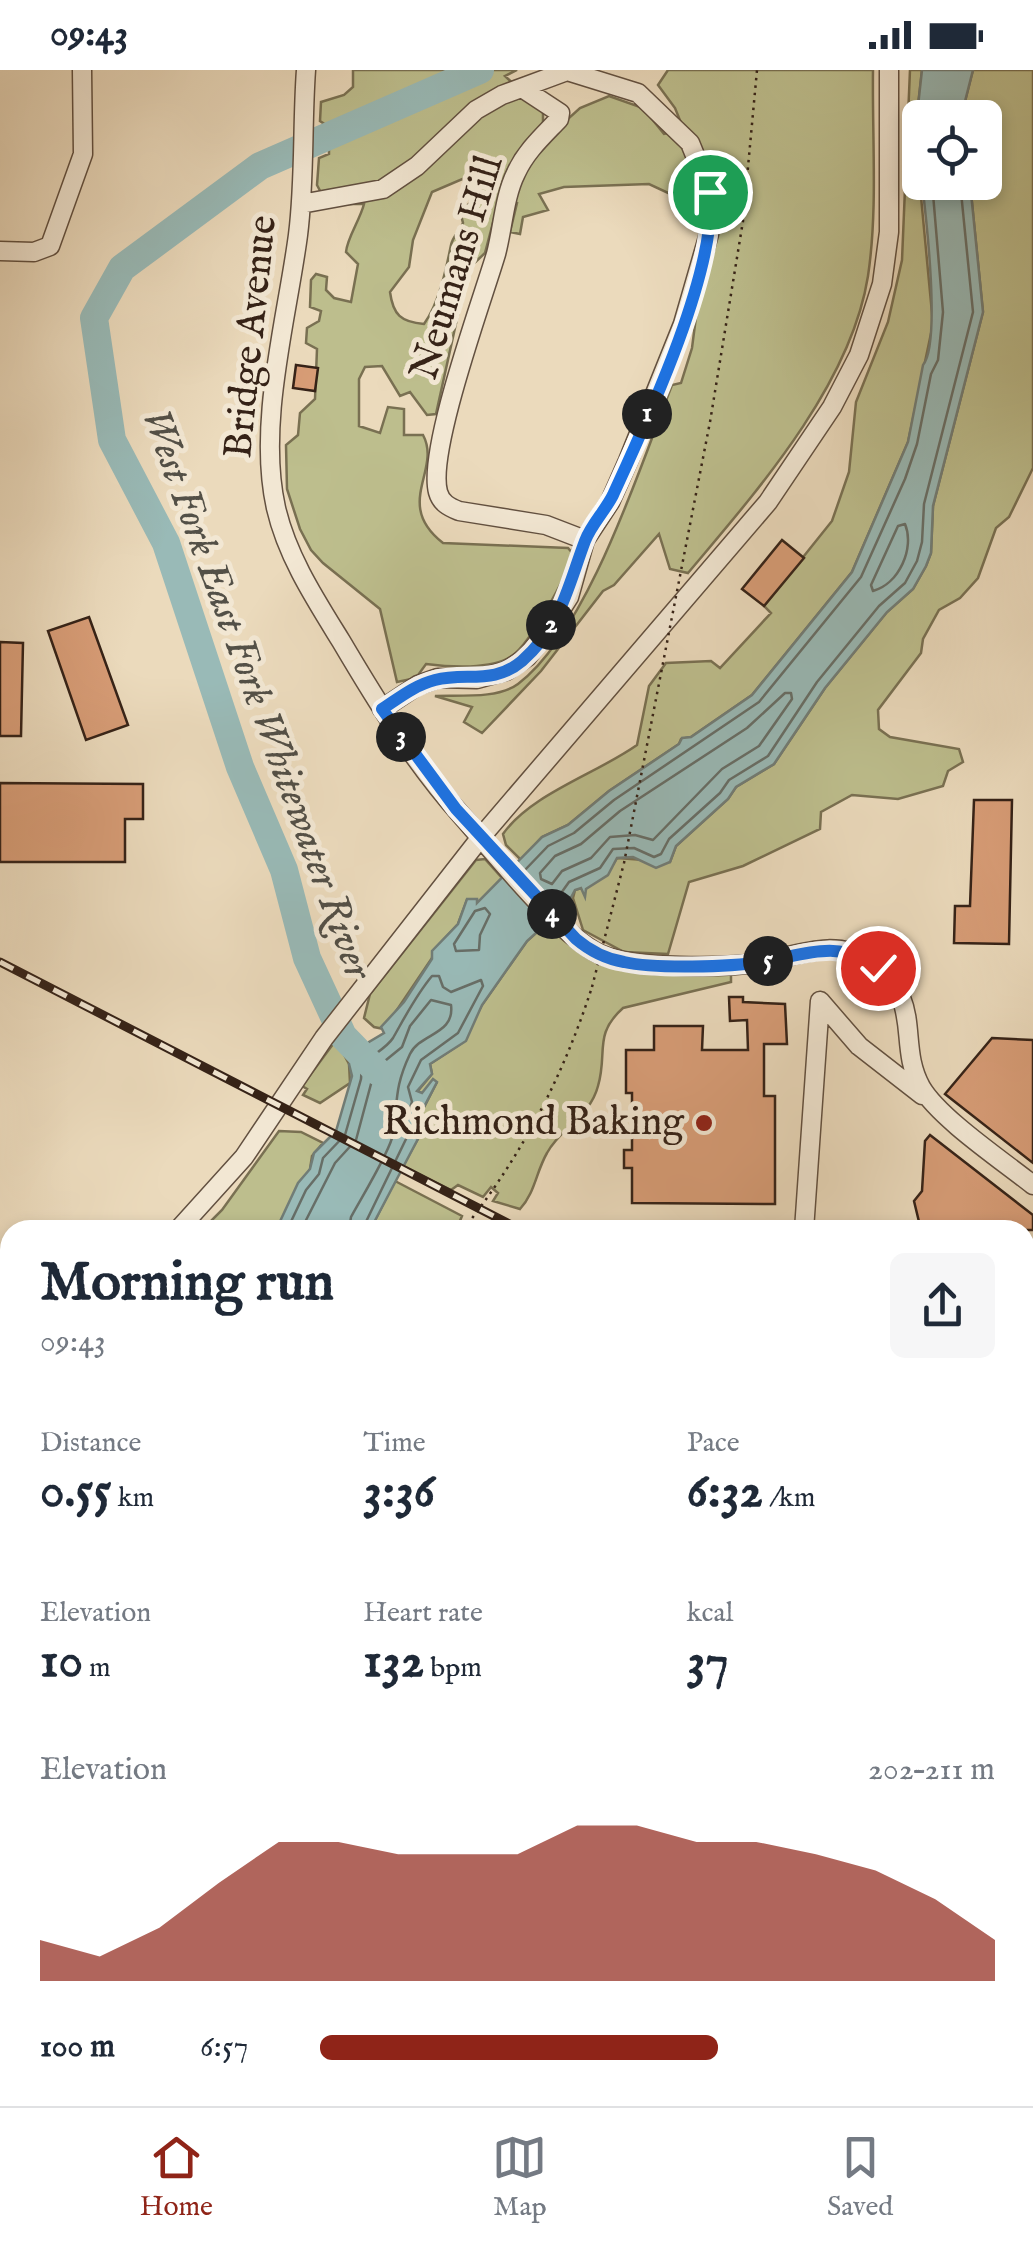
<!DOCTYPE html>
<meta charset="utf-8">
<style>
:root{--surface:#fff;--page:#f6f6f7;--text:#1f2937;--muted:#747a83;--line:#e0e1e3;--accent:#8f2418}
body{margin:0;font-family:"IM FELL English",serif;background:var(--page);color:var(--text);height:100vh;display:flex;flex-direction:column;font-size:38px;white-space:nowrap}
*{box-sizing:border-box;margin:0}
p{font-size:32px;color:var(--muted)}
.icon{flex:none;width:55px;height:55px;fill:none;stroke:currentColor;stroke-width:2;stroke-linecap:round;stroke-linejoin:round}
.map{position:relative;flex:1;overflow:hidden}
.side{position:absolute;left:0px;top:1150px;width:1035px;height:888px;display:flex;flex-direction:column;background:var(--surface);border-radius:30px 30px 0 0;box-shadow:0 5px 15px #0003}
.side>*{flex:none}
.buttons{position:absolute;left:902px;top:30px;display:grid;gap:20px}
.buttons a{display:grid;place-items:center;width:100px;height:100px;border-radius:15px;background:var(--surface);box-shadow:0 5px 15px #0003;font-size:50px}
.pin{position:absolute;display:grid;place-items:center;width:85px;height:85px;color:#fff;margin:-42px;border:5px solid #fff;border-radius:50%;box-shadow:0 2px 10px #0007}
.km{position:absolute;width:50px;height:50px;margin:-25px;border-radius:50%;background:#222;color:#fff;font-size:28px;line-height:50px;text-align:center}
.round{display:grid;place-items:center;flex:none;width:105px;height:105px;border-radius:15px;background:var(--page)}
.overview{display:flex;align-items:center;justify-content:space-between;height:170px;padding:0 40px}
h1{font-size:55px;font-weight:700;line-height:75px}
.metrics{display:grid;grid-template-columns:repeat(3,1fr);gap:15px;height:170px;padding:10px 40px}
.metrics div{display:grid;align-content:center}
.metrics b{font-size:50px;font-weight:700}
.metrics small{font-size:28px;font-weight:400}
.metrics p{font-size:28px}
.chart{height:280px;padding:20px 40px}
.chart p{display:flex;justify-content:space-between}
.chart svg{width:100%;height:180px;margin-top:10px;fill:var(--accent);opacity:.7}
ul{padding:0 40px;list-style:none;font-size:32px}
li{display:grid;grid-template-columns:160px 120px 1fr;align-items:center;height:75px}
li i{height:25px;border-radius:12px;background:var(--accent)}
.status{display:flex;justify-content:space-between;align-items:center;height:70px;padding:0 50px;background:var(--surface);direction:ltr}
.status svg{height:28px;fill:currentColor}
.menu{display:flex;justify-content:space-around;align-items:center;height:140px;border-top:2px solid var(--line);background:var(--surface);font-size:28px;color:var(--muted)}
.menu a{display:grid;justify-items:center;gap:5px}
.menu .on{color:var(--accent)}
.map>svg:first-child{display:block}
.green{fill:#bdbe8d;stroke:#797052;stroke-width:2.5;fill-rule:evenodd}
.water{fill:#99bab7;stroke:#717d77;stroke-width:2.5}
.lines{fill:none;stroke-linecap:round;stroke-linejoin:round}
.shore{stroke:#676e67;stroke-width:2.5}
.river{stroke:#99bab7;stroke-width:28}
.building{fill:#d79c76;stroke:#352217;stroke-width:2.5}
.minor-casing{stroke:#625040;stroke-width:21}
.path{stroke:#352217;stroke-width:2.5;stroke-dasharray:2.5 5;stroke-linecap:butt}
.minor{stroke:#f2e7d3;stroke-width:18}
.rail-casing{stroke:#352217;stroke-width:9}
.rail{stroke:#f2e7d3;stroke-width:5;stroke-dasharray:15;stroke-linecap:butt}
.path-bridge{stroke:#352217;stroke-width:2.5;stroke-dasharray:2.5 5;stroke-linecap:butt}
.route-casing{stroke:#fff;stroke-width:20}
.route{stroke:#1a73e8;stroke-width:12}
.poi-dot{fill:#8f2418;stroke:#f2e7d3;stroke-width:4}
.labels{text-anchor:middle;dominant-baseline:central;stroke-width:10;stroke-linejoin:round;paint-order:stroke}
.street-label{font-size:40px;fill:#352217;stroke:#f2e7d3}
.poi-label{font-size:40px;fill:#352217;stroke:#f2e7d3;text-anchor:end}
.water-label{font-size:42px;font-style:italic;fill:#535047;stroke:#f2e7d3}
</style>
<div class="status"><b>09:43</b><svg viewBox="0 0 49 12"><path d="M0 12V9h3v3zM5 12V6h3v6zM10 12V3h3v9zM15 12V0h3v12zM26 1h20v11H26zM47 4h2v5h-2z"/></svg></div>
<div class="map">
<svg width="1033" height="2036" viewBox="0 0 1033 2036">
<rect width="100%" height="100%" fill="#ebdabc"/>
<filter id="stains"><feTurbulence type="fractalNoise" baseFrequency=".002" numOctaves="4"/><feColorMatrix values="0 0 0 0 .2 0 0 0 0 .09 0 0 0 0 .02 0 0 0 .5 -.17"/></filter>
<radialGradient id="worn" r=".72"><stop offset=".6" stop-color="#630" stop-opacity="0"/><stop offset="1" stop-color="#630" stop-opacity=".3"/></radialGradient>
<path class="green" d="M353,0h164l-12,6 38,36v14l14,3 23,-21 29,-12 34,12 21,26 20,-4 -9,-22 -17,-23 10,-15h205c-1,68 5,139 -5,206 -17,109 -111,215 -180,297l-18,-4 -11,-35 -45,51 -11,6 -62,80 -59,62 -18,-11 8,-15 -37,-11c24,-1 63,3 83,-12 70,-53 122,-217 154,-299l9,-2 11,-35 19,-148 -30,-1 -32,-15 -85,3 -25,7 9,16 -25,7 -3,17 -10,-2 7,-29 -17,-7 -15,57 -17,16 -32,145 -9,1 -17,-23 -10,4 -18,-30 -17,1 -6,12v47l21,7 8,-26 16,2v26h19c19,35 -30,69 20,108l125,5 6,7c-9,23 -43,88 -62,101 -20,14 -63,11 -86,8l-10,14 -19,4 -17,-73 -57,-46 -12,-13 -11,-21 -13,-40 -1,-44 12,-10 2,-22 15,-14 2,-50 -11,-6 1,-15 12,-7 2,-10 -11,-4 1,-27 5,-6 11,3 -1,13 8,8 17,4 7,-38 -12,-12c1,-14 14,-32 18,-48h-37l-10,-19 2,-27 10,-4v-27l-9,-6 1,-19 23,-7 9,-8zM467,107l14,1c-1,22 -7,21 -21,33l3,12c-4,9 -10,13 -12,22 -5,25 -12,58 -27,79 -23,-2 -31,-9 -34,-32l19,-25 4,-27 19,-48z
M910,0h12l-7,63 18,191 -25,118 -56,130 -100,123 -61,42 -10,2 -2,5 -70,47 -41,34 -26,12 -21,23 -15,-15 -3,-11c28,-40 93,-60 134,-89l12,-59 17,-23 45,-2 9,7 51,-55 -7,-7 68,-85 17,-49 7,-70 32,-80 14,-62z
M973,0h60v398l-24,49 -13,11 -18,50 -18,20 -21,12 -16,29 -2,14 -43,57 1,19 11,8 69,12 4,13 -15,9 -5,15 -45,13 -46,-4 -31,17 -1,17 -77,37 -54,16 -21,72 -44,-2 -41,-22 -10,-32 2,-8c19,-4 32,-14 42,-32l53,4 6,-16 52,-47 8,-12 38,-23 51,-76 62,-76 26,-23 13,-23 5,-13 2,-47 50,-194 -13,-129 15,-1v-64l-24,-1z
M485,789l17,19 -25,26 -10,-4 -9,24 -25,27 -1,7 -48,71 -10,-2 -10,-9 6,-24 106,-134z
M546,854c60,62 106,49 185,49v9l-108,26c-30,27 -15,44 -25,78 -8,31 -37,41 -51,67 -11,19 -12,40 -27,56l-27,-8 5,-8 -7,-6 -8,10 -25,-12 -7,5 -48,-24 17,-31 -6,-8 23,-45 -15,11 -5,-1 15,-18 -2,-10 32,-21 20,-38 45,-64z
M336,970l13,24 1,19 -30,20 -17,-8 4,-6 -5,-3z
M279,1061l22,1 22,11 -11,13 -2,13 -34,61h-74l20,-20z
M395,1111l67,35 -6,14h-86z"/>
<path class="water" d="M922,0h51l-12,47 -41,1v56l-5,-41z
M922,113h48l13,129 -50,194 -2,47 -5,13 -13,23 -26,23 -62,76 -51,76 -38,23 -8,12 -52,47 -6,16 -14,6 -23,-11 -16,1 -9,17 -22,14 -1,8 -4,-9 -6,2 -8,15 -40,36 -45,64 -16,36 -36,23 2,10 -15,17 5,2 11,-14 4,3 -22,42 5,11 -50,95h-94l22,-47 12,-14 4,-16 22,-22 16,-55 -3,-12 20,-22 15,-9 -3,-6 23,-25 28,-43v-8l26,-27 9,-25h10v4l65,-66 26,-12 41,-34 70,-47 3,-6 9,-1 61,-42 100,-123 56,-130 15,-77c18,-21 3,-149 -1,-182z
M0,1391l10,1v113l-10,10z"/>
<g class="lines">
<path class="shore" d="M905,454c10,24 -6,60 -32,67l-2,-6 27,-59z
M785,623h6l1,6 -33,47 -37,23 -69,71 -18,-5 -25,2 -19,21 -29,13 -10,13 -11,-5 -1,-6 15,-17 26,-12 39,-33 127,-83z
M524,801l24,-25 26,-13 40,-33 145,-98 102,-125 44,-98 12,-35 14,-70 7,-14 5,-48 -11,-130
M554,833l15,-21 31,-14 13,-19 21,-1 20,9 7,-3 8,-15 51,-46 9,-13 39,-24 49,-74 62,-76 26,-23 12,-22 5,-19 2,-38 49,-192 -13,-130
M485,838l5,6 -10,21 -1,15 -23,1 -2,-7 21,-33z
M287,1160l19,-40 13,-16 4,-16 22,-23 16,-56 1,-14c9,-10 24,-16 31,-27 12,-21 23,-43 39,-62h7l4,11 8,5 30,-12 2,6 -25,47 -37,27 -13,27 4,15 -7,21 2,14 -45,93
M301,1160l34,-67 21,-23 19,-71 27,-22 8,-21 21,-26 20,5c4,30 -31,28 -41,49 -16,34 -12,46 -17,80 -2,16 -33,66 -42,83l-2,13"/>
<path class="river" d="M377,1001l-34,-35 -36,-78 -23,-88 -44,-103 -74,-224 -54,-103 -18,-122 28,-50 138,-102 220,-96"/>
</g>
<path class="building" d="M296,295l22,3 -3,23 -22,-3z
M782,470l22,18 -40,48 -22,-17z
M89,547l39,108 -42,15 -38,-109z
M0,572l23,1 -2,93h-21z
M0,713l143,1v35h-18v43h-125z
M974,730h38l-3,144 -55,-1 1,-37h15z
M729,927h14v5l42,2 2,40h-23v52h11v108l-143,-1v-35h-8v-18h8v-57h-6v-43h28v-24h49l-1,24h46l-1,-30 -17,1z
M992,968l41,2v123l-88,-69z
M930,1065l103,80v15h-112l-7,-29 8,-10 3,-50z"/>
<g class="lines">
<g class="minor-casing">
<path id="minor" d="M306,0c-4,55 -1,110 -8,165 -11,84 -41,189 -22,273 11,48 39,91 65,133 36,61 73,121 120,174 32,36 99,121 139,139 34,15 125,14 163,8 36,-7 72,-24 106,-1 57,39 27,81 52,126 18,31 82,74 112,98
M522,18l38,25 -1,6c-16,17 -33,32 -43,54 -12,24 -13,55 -20,81 -14,47 -69,197 -58,238 3,11 11,15 21,19l87,14 39,15
M301,134l82,-15 34,-23 59,-56 26,-15 65,-24 71,22 52,50 20,49 -1,42 -26,90 -55,137 -18,41 -25,38 -16,57 -19,30 -23,30 -21,14 -29,8 -39,-1 -20,7 -36,24
M0,181l34,1 16,-6 33,-92 -1,-84
M820,931l39,45 63,49
M178,1160l66,-73 80,-119 157,-201 287,-335 64,-95 27,-52 23,-71 7,-52v-162
M804,1160l16,-229
M0,1317l10,-8
M0,1460l10,2
M1025,1524l8,-9
M1025,1555h8
M1025,1800h8
M60,2036l1,-8
M286,2036v-8
M480,2036l1,-8
M627,2036l5,-8
M755,2036l1,-8
M995,2036v-8"/>
</g>
<path class="path" d="M710,352l33,-201 14,-151
M463,1160c59,-75 100,-153 129,-243
M0,1623l10,-13"/>
<use href="#minor" class="minor"/>
<g class="rail-casing">
<path id="rail" d="M0,892l521,268
M1025,1266l8,-1"/>
</g>
<use href="#rail" class="rail"/>
<path class="path-bridge" d="M592,917l32,-124 86,-441"/>
</g>
<g class="lines">
<g class="route-casing">
<path id="route" d="M710,122c8,77 -64,231 -97,303 -8,16 -22,30 -28,46 -17,45 -24,86 -63,120 -28,24 -56,11 -87,19 -20,5 -36,18 -53,29l74,100 120,130c13,11 30,20 48,23 30,7 106,5 138,0 43,-7 78,-24 116,6"/>
</g>
<use href="#route" class="route"/>
</g>
<circle class="poi-dot" cx="704" cy="1053" r="10"/>
<g class="labels">
<g class="street-label">
<text transform="translate(458 198) rotate(-73)">Neumans Hill</text>
<text transform="translate(252 267) rotate(-84)">Bridge Avenue</text>
</g>
<g class="poi-label">
<text x="684" y="1053">Richmond Baking</text>
</g>
<g class="water-label">
<text transform="translate(256 624) rotate(70)">West Fork East Fork Whitewater River</text>
</g>
</g>
<rect width="100%" height="100%" filter="url(#stains)"/>
<rect width="100%" height="100%" fill="url(#worn)"/>
</svg>
<div class="buttons">
<a><svg class="icon" aria-label="locate" viewBox="0 0 24 24"><circle cx="12" cy="12" r="6"/><path d="M12 2v4M12 18v4M2 12h4M18 12h4"/></svg></a>
</div>
<div class="pin" style="left:710px;top:122px;background:#1e9e55"><svg class="icon" aria-label="arrive" viewBox="0 0 24 24"><path d="M6 21V4h12l-3 4 3 4H6"/></svg></div>
<div class="pin" style="left:878px;top:898px;background:#d93025"><svg class="icon" aria-label="check" viewBox="0 0 24 24"><path d="M5 12l5 5 9-10"/></svg></div>
<b class="km" style="left:647px;top:344px">1</b>
<b class="km" style="left:551px;top:555px">2</b>
<b class="km" style="left:401px;top:667px">3</b>
<b class="km" style="left:552px;top:844px">4</b>
<b class="km" style="left:768px;top:891px">5</b>
<section class="side">
<div class="overview"><div><h1>Morning run</h1><p>09:43</p></div><a class="round"><svg class="icon" aria-label="share" viewBox="0 0 24 24"><path d="M12 15V3M7 8l5-5 5 5M5 13v7h14v-7"/></svg></a></div>
<div class="metrics">
<div><p>Distance</p><b>0.55<small> km</small></b></div>
<div><p>Time</p><b>3:36</b></div>
<div><p>Pace</p><b>6:32<small> /km</small></b></div>
</div>
<div class="metrics">
<div><p>Elevation</p><b>10<small> m</small></b></div>
<div><p>Heart rate</p><b>132<small> bpm</small></b></div>
<div><p>kcal</p><b>37</b></div>
</div>
<div class="chart"><p><span>Elevation</span>202–211 m</p>
<svg viewBox="0 0 160 44" preserveAspectRatio="none"><path d="M0 44V34L10 38L20 31L30 20L40 10L50 10L60 13L70 13L80 13L90 6L100 6L110 10L120 10L130 13L140 17L150 24L160 34V44z"/></svg>
</div>
<ul>
<li><b>100 m</b>6:57<i style="width:59%"></i></li>
</ul>
</section>
</div>
<nav class="menu">
<a class="on"><svg class="icon" aria-label="home" viewBox="0 0 24 24"><path d="M3 11l9-7 9 7M6 9v11h12V9"/></svg>Home</a>
<a><svg class="icon" aria-label="map" viewBox="0 0 24 24"><path d="M3 6l6-2 6 2 6-2v14l-6 2-6-2-6 2zM9 4v14M15 6v14"/></svg>Map</a>
<a><svg class="icon" aria-label="saved" viewBox="0 0 24 24"><path d="M7 4h10v16l-5-4-5 4z"/></svg>Saved</a>
</nav>
